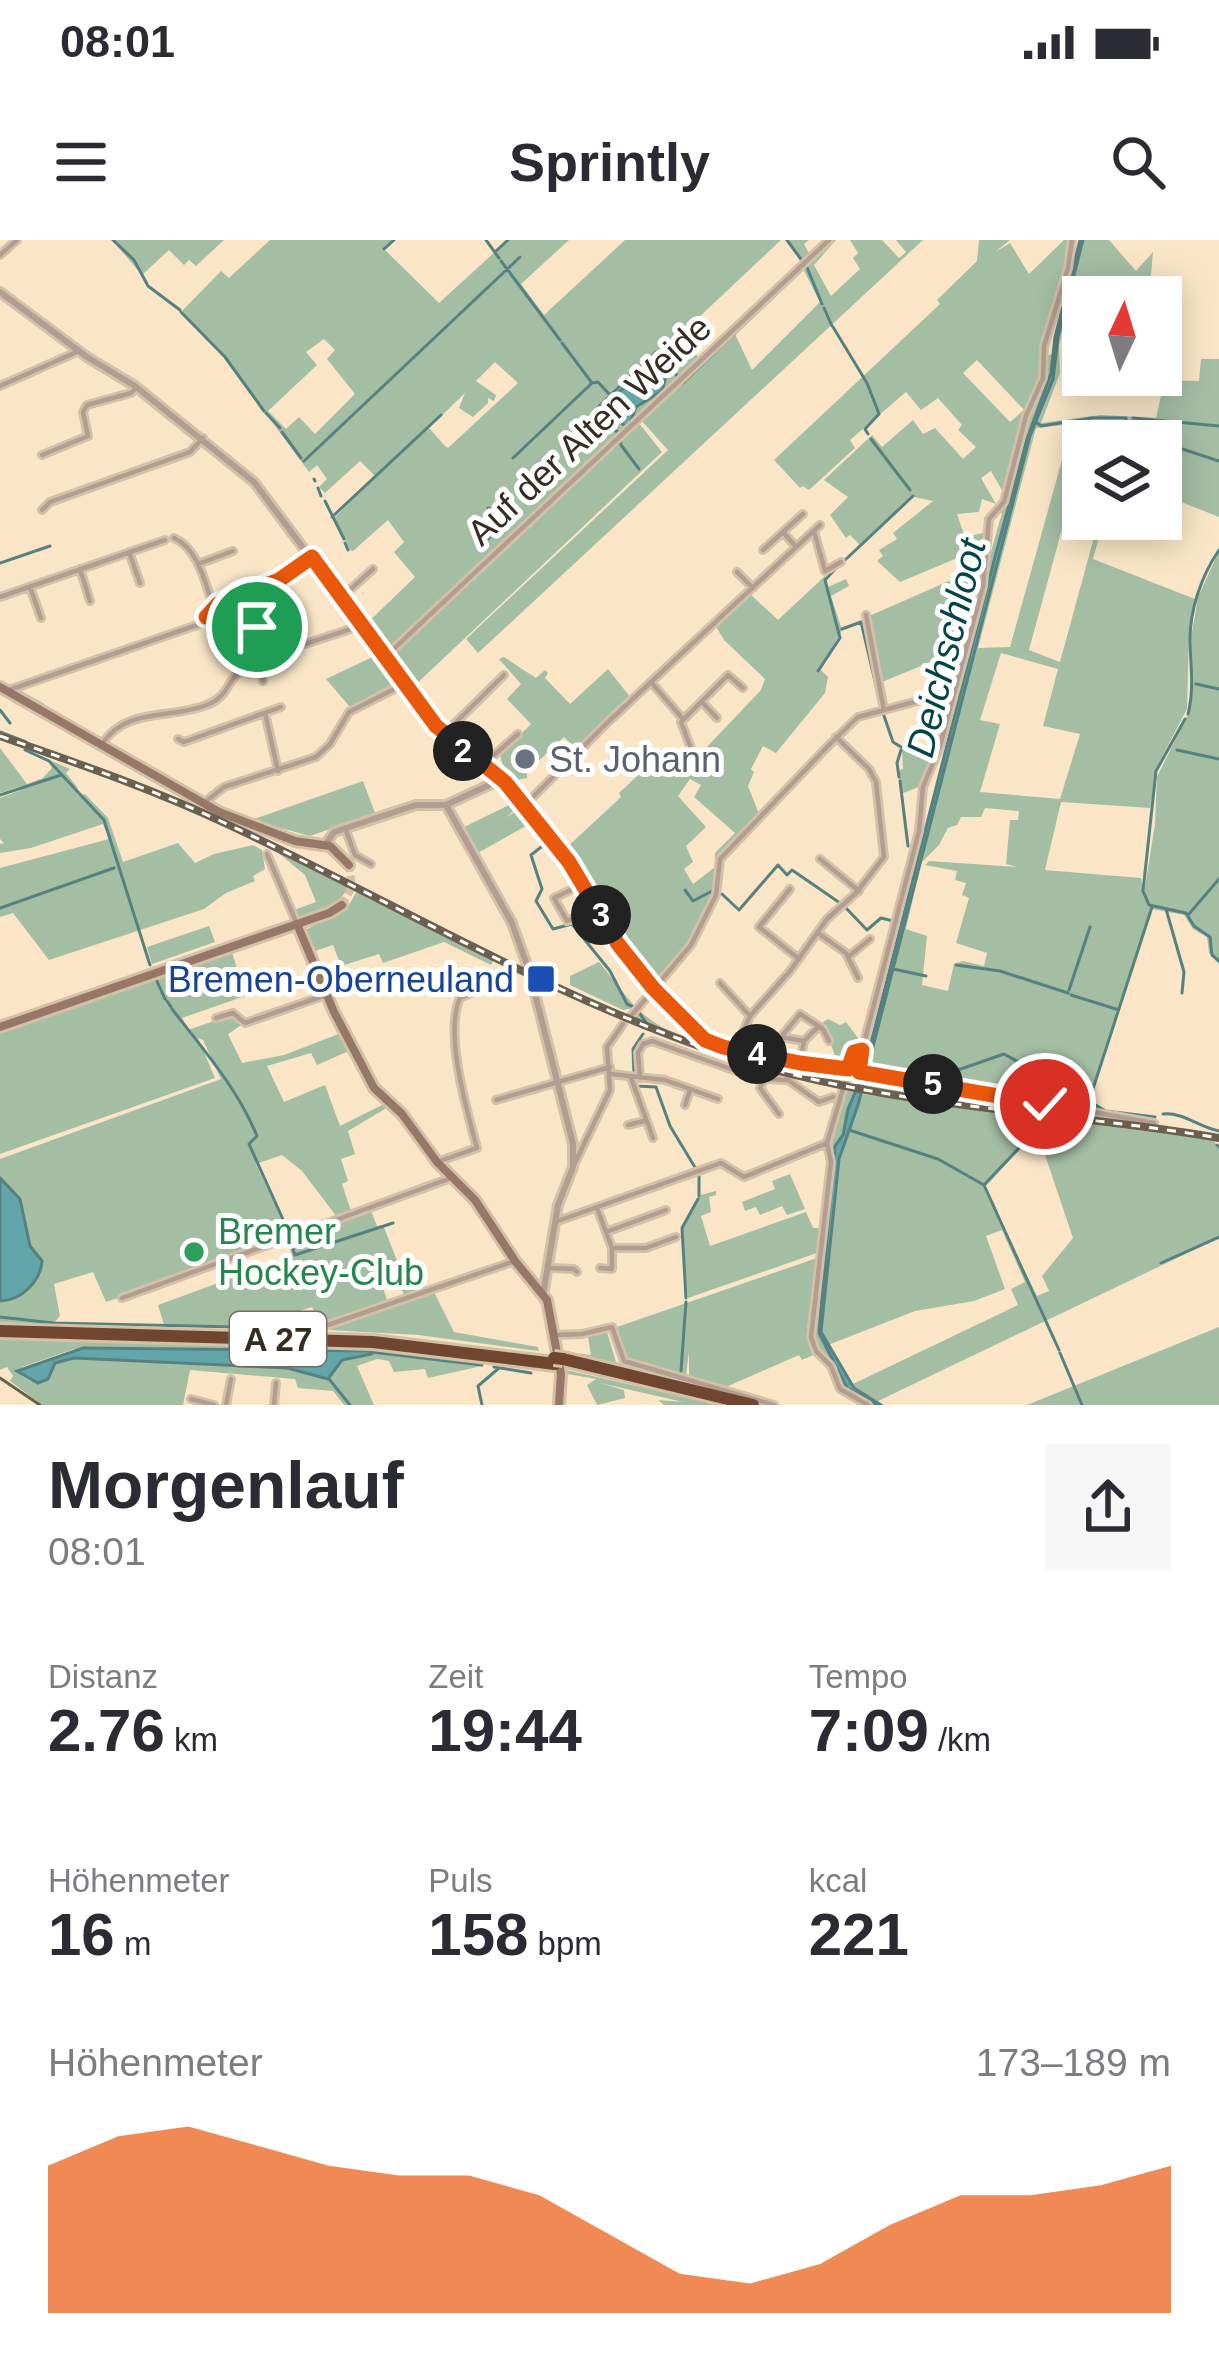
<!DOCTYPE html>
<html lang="de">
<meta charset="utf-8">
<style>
:root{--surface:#fff;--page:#f7f7f7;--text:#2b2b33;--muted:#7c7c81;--accent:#ea580c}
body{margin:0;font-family:Helvetica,sans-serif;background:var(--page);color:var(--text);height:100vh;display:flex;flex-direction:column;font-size:45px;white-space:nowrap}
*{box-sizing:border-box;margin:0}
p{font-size:39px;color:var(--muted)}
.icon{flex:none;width:66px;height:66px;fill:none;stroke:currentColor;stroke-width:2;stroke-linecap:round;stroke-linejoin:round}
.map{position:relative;height:1165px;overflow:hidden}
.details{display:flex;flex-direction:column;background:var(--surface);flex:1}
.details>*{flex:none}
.needle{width:78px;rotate:4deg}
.controls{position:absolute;left:1062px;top:36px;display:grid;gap:24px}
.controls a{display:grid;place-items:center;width:120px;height:120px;border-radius:0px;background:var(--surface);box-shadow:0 6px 30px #0003;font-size:60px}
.pin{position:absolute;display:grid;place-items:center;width:102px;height:102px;color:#fff;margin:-51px;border:6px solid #fff;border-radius:50%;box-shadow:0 3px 12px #0007}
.km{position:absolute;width:60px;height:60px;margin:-30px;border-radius:50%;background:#222;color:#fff;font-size:33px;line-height:60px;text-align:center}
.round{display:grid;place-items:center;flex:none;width:126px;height:126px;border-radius:0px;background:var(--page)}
.headline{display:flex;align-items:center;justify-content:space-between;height:204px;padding:0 48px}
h1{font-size:66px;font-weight:600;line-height:90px}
.stats{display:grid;grid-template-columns:repeat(3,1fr);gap:18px;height:204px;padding:12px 48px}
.stats div{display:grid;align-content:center}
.stats b{font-size:60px;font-weight:600}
.stats small{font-size:33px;font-weight:400}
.stats p{font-size:33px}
.chart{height:336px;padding:24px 48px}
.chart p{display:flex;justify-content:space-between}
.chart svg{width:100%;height:216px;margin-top:12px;fill:var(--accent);opacity:.7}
.status{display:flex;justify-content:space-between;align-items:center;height:84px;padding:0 60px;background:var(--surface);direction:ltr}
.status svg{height:33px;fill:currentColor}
header{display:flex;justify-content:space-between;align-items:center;height:156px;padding:0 48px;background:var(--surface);font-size:54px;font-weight:600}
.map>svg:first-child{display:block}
.green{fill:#a4bea4;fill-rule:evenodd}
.water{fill:#63a6aa;stroke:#558281;stroke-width:3}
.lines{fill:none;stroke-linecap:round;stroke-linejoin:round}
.stream{stroke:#558281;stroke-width:3}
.secondary-tunnel{stroke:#d3c1a6;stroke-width:8;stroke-dasharray:8 4;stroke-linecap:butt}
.minor-casing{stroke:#d3c1a6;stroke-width:10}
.tertiary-casing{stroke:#d3c1a6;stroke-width:12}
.secondary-casing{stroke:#d3c1a6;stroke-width:14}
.motorway-casing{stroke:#d3c1a6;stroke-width:18}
.minor{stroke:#b39c92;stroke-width:4.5}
.tertiary{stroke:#b39c92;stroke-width:6}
.secondary{stroke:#977768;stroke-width:8}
.motorway{stroke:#714630;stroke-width:12}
.tram{stroke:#6b604f;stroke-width:3}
.rail-casing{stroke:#6b604f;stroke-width:8}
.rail{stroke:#fff;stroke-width:3;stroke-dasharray:9;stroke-linecap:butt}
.motorway-bridge-casing{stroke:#d3c1a6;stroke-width:18;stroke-linecap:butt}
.motorway-bridge{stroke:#714630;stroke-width:12}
.route-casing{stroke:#fff;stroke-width:24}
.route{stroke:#ea580c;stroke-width:15}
.worship-dot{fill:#6b7280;stroke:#fff;stroke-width:4.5}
.transit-dot{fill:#1a4fb4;stroke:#fff;stroke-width:4.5}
.leisure-dot{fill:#2e9e5b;stroke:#fff;stroke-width:4.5}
.labels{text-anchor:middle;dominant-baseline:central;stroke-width:10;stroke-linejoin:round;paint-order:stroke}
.shield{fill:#fff;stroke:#726c64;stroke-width:3}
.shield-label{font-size:33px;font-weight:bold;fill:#352d21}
.street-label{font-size:36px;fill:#352d21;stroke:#fff}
.worship-label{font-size:36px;fill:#5b616d;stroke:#fff;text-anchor:start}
.transit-label{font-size:36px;fill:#164399;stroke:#fff;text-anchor:end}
.leisure-label{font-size:36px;fill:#27864d;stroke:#fff;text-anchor:start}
.water-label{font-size:39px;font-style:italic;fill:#034548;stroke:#fff}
</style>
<div class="status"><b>08:01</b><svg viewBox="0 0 49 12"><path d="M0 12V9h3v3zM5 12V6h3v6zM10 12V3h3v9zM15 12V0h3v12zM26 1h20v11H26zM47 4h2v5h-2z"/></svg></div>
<header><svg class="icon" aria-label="menu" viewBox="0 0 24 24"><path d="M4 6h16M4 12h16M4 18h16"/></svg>Sprintly<svg class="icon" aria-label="search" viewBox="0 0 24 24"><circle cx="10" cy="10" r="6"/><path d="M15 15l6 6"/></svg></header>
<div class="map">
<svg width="1219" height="1165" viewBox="0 0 1219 1165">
<rect width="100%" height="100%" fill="#fae6c7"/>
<path class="green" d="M112,0h112l-28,26 -7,-6 -5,5 -15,-15 -27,25z
M270,0h124l-9,10 54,53 69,-63h61l-48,44 23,31 81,-75h156l-101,95 20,24 102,-96 -17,-23h24l-5,4 6,11 16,-15h10l-22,25 17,31 29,-27 -7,-11 5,-5 -8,-13h32l17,18 7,-6 -10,-12h27l-445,413 -12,-14 202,-189 -28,-31 -2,3 24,30 -251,237 -48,-62 52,-50 -21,-25 10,-10 -16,-22 -35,31 -3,-1 -16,-32 42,-41 -16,-16 -35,32 -6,-6 8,-8 -10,-14 -8,7 -85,-115 -42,-46 39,-40 8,7zM803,29l17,33 -68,68 -17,-36zM324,99l11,11 -8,9 28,35 -40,40 -16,-17 -13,12 -18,-18 49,-46 -11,-13zM495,122l23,21 -70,65 -3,-2 -16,-18 36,-35 -6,15 14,9 15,-14v-5l6,3 2,-6 -20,-14z
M979,0h31l-15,12 15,-9 19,31 35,-34h6l-3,26 -22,75 -4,37 -16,32 -22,82 -12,-21 -10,7 15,26 -14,-5 -3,13 -22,2 8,23 22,-5 -1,14 -86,36 -23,-21 6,-5 -4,-6 18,-11 -4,-6 40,-32 -19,-4 -54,48 -10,-10 -4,3 -16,-23 18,-18 -24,-17 48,-45 10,12 31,-27 10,14 12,-6 28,31 13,-12 -18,-17 4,-5 -24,-27 -17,12 -15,-18 -56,48 5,8 -46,42 -6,-4 -3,2 -26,-28 166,-156 -3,-4 40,-39zM977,120l47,50 -14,12 -47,-49z
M1083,0h26l27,31 17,-19 -4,45h-66v21l-18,-1 -6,29 1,27 -19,50 60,-8 55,3 6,-27 -16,-4v-12h13l1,5 39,1 2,-22h18v158l-58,-23v-53h-41l4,-22h-32l-63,231 31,12 39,-143h5l-11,40 102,40 -6,36 -2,74 -31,59 -6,40 -89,-6 -16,68 96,8 3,15 11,-69 2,-47 34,-69v-70l7,-41 21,-46v413l-10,-11 -2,-16 -14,-8 -9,-14 -32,-6 -64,192 17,10 47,9 -286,-49 164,-635 23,-57 5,-42zM1072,184l-62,223 -32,1 58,-220zM1001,413l57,16 -15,57 37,8 -20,65 -80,-7 20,-68 -20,-4zM985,568l34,3 -1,9h-8l-4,44 11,3 -88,-6 -4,4 32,6 -2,9 11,3 -4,12 7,3 -13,45 31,10 -3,13 -21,-5 -9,3 -6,27 -26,-6 5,-49 -21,-7 15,-66 18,-18 9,-17 9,-3 4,-8h20z
M1053,113l-5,29 -22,60 -57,209c7,-46 20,-93 33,-138l-4,-2 50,-155z
M983,326l-21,83 -80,33 -15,-65z
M825,336l3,11 18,-8 3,7 -18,10 11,34 -21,40 7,7 -3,16 -49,60 -13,-7 -12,23 3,3 -6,14 11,28 -44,50v-11l20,-20 -41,-36 7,-12 -11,-6 -12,17 28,31 -20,19 7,16 -9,7 9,15 22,-17c4,36 -32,96 -62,115l-38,-46 -52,-85 58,-54 -2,-4 44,-41 22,18 76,-80 4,-11 -41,-39 -9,-15 34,-32 29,27z
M379,414l17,28 -46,25 -24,-28z
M504,417l32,21 9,-8 3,3 -3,5 25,26 38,-35 23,29 -54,52 -13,-13 -37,35v6l-12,2 -11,-9 -4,-16 31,-31 -24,-25 14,-15 -22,-25z
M928,507l9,1 -16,38 -20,8 -3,-23 5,-2 -1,-19z
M0,508l27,36 16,-6 9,-10 -5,-9 23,10 -4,4 12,15 -3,2 5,6 5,-2 23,24 15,44 55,-19 17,20 19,-9 39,-9 9,5 3,19 -12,7 2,5 -29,12 -22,16 -155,51 -36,-47 -13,4v-49l109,-29 -6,-15 -72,24 -31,5v-9l4,-1 -4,-4v-41l21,-8 -2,-3 -19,6z
M363,541l12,32 -65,23 -59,-16z
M513,563l3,6 -10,8 16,-9 11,14 -57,32 -14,-26z
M276,611l72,36c-10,21 -27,24 -47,31l-4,-2 -3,-6 22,-8 -11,-27z
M357,651l137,69 -3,5 -47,-23 -61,21 -4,-9 -38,12 -8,-21 -21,7 -7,-22 41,-20z
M209,686l6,16 -63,22 -5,-17z
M231,709l8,26 9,-2 6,20 -72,25 6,12 46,-16 9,10 -15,10 14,29 42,-8 57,-22 10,17 -34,15 -6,-12 -44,13 17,36 41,-17 15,41 46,-23 4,3 -42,25 7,23 -14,5 7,22 -6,3 10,30 -61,22 -1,-3 47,-16 -35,-46 -20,-16 -26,9 27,58 -39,17 4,13 -142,50 -13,-30 -39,12 6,32 -8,9 -52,-3v-163l221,-80 -18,-39 -5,-2 17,40 -215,76v-125z
M599,722l36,45 -1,1 -11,2 -53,-25v-9z
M638,769c42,43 147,53 206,61l-1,14c-73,-16 -143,-37 -212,-66z
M828,779l12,6 6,-3 15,20 -7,5 -9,19 -6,1 -16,-45z
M865,834l239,42 -143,-14 -99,-15z
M844,850l14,3 -10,16 -7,32 -5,3 -13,147 17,-137 21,-60 352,46 6,8v90l-341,163 5,4h-12l-28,-14c-9,-20 -24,-36 -31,-54l20,-174 -3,-21zM1037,891l36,107 -31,38 7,15 -12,5 -53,-108zM1002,990l23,52 -14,7 7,16 -165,79 -25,-39 87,-34 59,-10 31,-12 -19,-53z
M790,934l15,35 -18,6 -5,-9 -22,9 -4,-8 -11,4 -3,-9 33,-13 -3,-8z
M716,951v4l-7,2 2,15 -10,4 9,30 96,-34 7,16h8l-4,25 -129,45 -7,-71 20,-32z
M371,971l6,15 6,-1 15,38 -19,12 8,25 17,-5 -5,-13 10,-4 7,15 -93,31 -4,-1 -7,-16 -58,19 -90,-1 -6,-20 134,-49 -4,-16z
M817,1018l-7,80 6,16 -14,6 -3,-5 -73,32 -37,-10v-25l-3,23 -61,-16 -11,-31z
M434,1052l20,40 84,15 1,4 -121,-16 -90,-5z
M1219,1087v78h-192z
M607,1092l9,30 69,19 -121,-25 3,-4 24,3 -3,-18z
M0,1095l381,11 176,24 -74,-10 -1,6 -54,12 -3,-9 -31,3 -5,-11 -12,-2 -20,7 17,39h-30l-11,-14 -35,-3 -3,-9 -105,-9 -7,35h-141l-32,-24 3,-5 -6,-9 -7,3zM97,1107l272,4 1,2 -28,7 -14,19 -41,-11 -213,-10 -19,5 -11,18h-13l-12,-7 3,-7 52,-18z
M562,1129l158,36h-56l-6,-5 25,2 -83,-19 24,7 1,8 -28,7 -10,-20 9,-6 -34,-6z"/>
<path class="water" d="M1080,0h3l-25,97 -5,42 -23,57 -172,669 -19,54 -18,173 33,56 27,17h-3l-31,-17 -28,-55 16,-187 8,-11 5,-26 15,-35 133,-521 30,-111 25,-69 4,-36z
M654,122l13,10 -5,19 -26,16 -6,17 -5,2 -13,-11 -6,-12z
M0,938l20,21 10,47 12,15c-2,21 -20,39 -42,40z
M83,1108l287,3 1,3 -29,6 -14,19 -41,-11 -213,-10 -19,5 -7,16 -10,4 -21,-12z"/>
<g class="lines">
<path class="stream" d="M113,0l21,20 13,24
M486,0l13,18
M787,0l16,22
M384,9l10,-9
M496,11l12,-11
M501,21l59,79
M811,21l11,-11
M806,25l16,39
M148,46l32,24
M824,68l8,18
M181,72l44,45 39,54
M833,87l34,56 12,31 -14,15 3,5
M562,103l30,40 6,-1 11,12
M88,121l22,13
M683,143l119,-114
M266,173l14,15
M1133,178l86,8
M1036,182l5,4 51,-8h34l-1,13
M1126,191l31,10
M282,192l19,26
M871,199l39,51
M1161,202l58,19
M513,218l79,-75
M304,221l216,-204
M639,229l-18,-24 -2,-13 -17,-5 -3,-21 57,-54 23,26
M314,239l1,2
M318,248l3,8
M325,261l19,38
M332,277l109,-102
M487,300l13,-14 3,-14 -15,-4
M345,303l3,7
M844,321l69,-65
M0,323l50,-17
M359,389l40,54
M842,389l19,-7 20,85
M818,431l22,-33 -15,-58 14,-15
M0,442l9,4
M1196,444l23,5
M403,447l32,42 27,26
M14,449l29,16
M0,470l10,13
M883,473l10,29 8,5
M1188,474c6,-23 3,-46 2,-70 -1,-32 11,-68 29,-94
M1185,479l-29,52 -13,120 6,14 37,8 8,13 16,11 2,18 7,6
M0,492l26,10
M25,510l24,11 55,59 46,145
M1177,510l42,9
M464,517l28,19
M899,537l-2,-14 4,-13
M900,541l8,65
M0,555l61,-20
M525,571l16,21
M544,595l1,9 -14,11 11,34 -6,12 17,28 19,-5 38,47 17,33 7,3
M685,650l8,11 19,-10
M722,654l17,16 39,-45 9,10 5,-5 48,33
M845,667l22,23 14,-12 12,3
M0,668l114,-40
M1166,669l18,63 -2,21
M1189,674l30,-35
M956,725l44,6 68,22
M893,729l33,7
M155,737l10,22
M1069,750l21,-63
M1071,755l45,14
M167,761l4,6
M172,769c31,40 66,80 85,127l-8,8 37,82
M638,771l9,13
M872,830l60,9 72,-25 102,57 49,6
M634,834l-1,-25 10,-15
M635,842l1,4 20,1 14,39 26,43
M1090,858l62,-191
M1163,874c20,-2 36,13 56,17
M849,890l89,29 46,26 75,165
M1217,905l2,2
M984,945l52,-55 -2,-12
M699,956v-21
M290,1001l5,14 98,-32
M1161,1023l58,-26
M686,1058l-4,-70 16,-29
M0,1077l53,6 184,4
M371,1112l111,13
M1060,1113l22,52
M494,1127l37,6
M681,1131l5,-69
M329,1139l21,26
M482,1165l-4,-19 21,-18"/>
<path class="secondary-tunnel" d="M342,665l10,-18 -3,-22"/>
<g class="minor-casing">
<path id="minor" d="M1072,0l-4,28 -24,78 -1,32 -17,38 -22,86 -15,17 -6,67 -43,160 -17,41 -4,44 -62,239 297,53
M0,15l17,-15
M0,146l79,-35
M42,215l46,-19 -5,-24 4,-7 44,-12 6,-6
M42,270l8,-8 140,-50 13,-14
M814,291l11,40 16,-9
M174,298c25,11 31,46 40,70
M796,307l-13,-15 20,-18
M763,310l20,-18
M129,312l11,31
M198,324l35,-13
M80,329l10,32
M737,332l16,16
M30,347l11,31
M0,357l165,-57
M341,358l32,-29
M866,375l18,95
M205,377l14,-2 15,19 23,-7
M298,391l7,13 55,-18
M384,418l445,-418
M651,442l31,36
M6,451l194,-67 18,-20 61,-24 32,-22
M702,462l15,16
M265,473l13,58
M444,494l60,-59
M178,499l6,3 97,-35
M102,504c25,-38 70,-24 107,-40 25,-10 16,-36 52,-40l2,17
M692,511l-11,-29 47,-47 15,13
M482,526l36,-32
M502,539l67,83 49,82 24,30 63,66 18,7 77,16 48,6
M205,562l19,-15 92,-30 14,-13 19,-32 55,-28
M524,566l85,-85 211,-196
M345,588l10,27 16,9
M267,614l30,70
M820,619l39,32
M583,644l-29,14 13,23 30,-12
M790,649l-31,38 40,32
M818,693l28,20 12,25
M848,717l22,-18
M720,743l30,33
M631,776l60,-71 25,-50 4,-36 110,-115 28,-27 93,-25
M216,778l17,-5 12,10 81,-28
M804,801l-23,-4 19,-23 23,15 6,12
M735,810l15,-34 40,-45 37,-52 29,-26 28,-36 -8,-75 -7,-13 -33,-32
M862,810l-8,2 -27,91 4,19 -20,175 5,14 15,15 9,23 28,16
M800,823l4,-22 14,-14
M611,834l54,6 53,19
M631,838l22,60
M640,838l-2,-25 5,-9 9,-3 110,39
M767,839l21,1 31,22 14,-5
M763,842l-3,6 19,26
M496,860l114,-33
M685,865l5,-15
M628,885l16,-4
M437,922l40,-14c-10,-37 -33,-115 -17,-150l40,-17 6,-10 4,3
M573,927l37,-77 -3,-43 16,-23
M597,968l15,40v21l-12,-1
M555,982l166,-59 23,14 83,-34
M606,992l60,-22
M612,1008h34l30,-11
M549,1028l25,1 3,3
M122,1058l329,-120
M322,1087l193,-66
M554,1095l28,-1 30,-7 12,34 150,44
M191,1159l23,6
M226,1165l5,-26
M274,1165l2,-22"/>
</g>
<g class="tertiary-casing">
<path id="tertiary" d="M0,52l87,65 48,29 119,96 182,244 66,53 -56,26h-30l-82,27 -9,13
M446,565l66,118 15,42
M532,742l41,162v23l-15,38 -15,90"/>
</g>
<g class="secondary-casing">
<path id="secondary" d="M0,447l219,125 76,29 35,5 19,19
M297,684l37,88 40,76 28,26 35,48 38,38 40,61 32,39 14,74 -2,31
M0,787l329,-114 13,-8"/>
</g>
<g class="motorway-casing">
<path id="motorway" d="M0,1091l373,11 182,22
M563,1119l190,46"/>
</g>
<use href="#minor" class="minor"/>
<use href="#tertiary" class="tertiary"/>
<use href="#secondary" class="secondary"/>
<use href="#motorway" class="motorway"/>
<path class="tram" d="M0,1138l40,27"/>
<g class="rail-casing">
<path id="rail" d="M0,496c77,27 155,54 229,89 165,77 324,173 496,230 160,53 329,55 494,83"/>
</g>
<use href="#rail" class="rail"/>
<g class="motorway-bridge-casing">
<path id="motorway-bridge" d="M554,1118l9,1"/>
</g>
<use href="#motorway-bridge" class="motorway-bridge"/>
</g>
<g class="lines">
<g class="route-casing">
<path id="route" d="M257,387l-23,7 -14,-18 -14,1 12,-13 61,-24 33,-23 124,169 69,56 64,80 49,82 35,44 52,52 18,7 77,16 48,6 6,-17 8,-2 -3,22 186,32"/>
</g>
<use href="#route" class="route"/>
</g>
<circle class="worship-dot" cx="525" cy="519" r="12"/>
<rect class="transit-dot" x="526" y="724" width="30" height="30" rx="6"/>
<circle class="leisure-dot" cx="194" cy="1012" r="12"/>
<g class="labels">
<rect class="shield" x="230" y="1072" width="96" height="54" rx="9"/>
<g class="shield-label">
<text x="278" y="1099">A 27</text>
</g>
<g class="street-label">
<text transform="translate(589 190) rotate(-43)">Auf der Alten Weide</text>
</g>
<g class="worship-label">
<text x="549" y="519">St. Johann</text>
</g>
<g class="transit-label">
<text x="514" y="739">Bremen-Oberneuland</text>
</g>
<g class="leisure-label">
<text x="218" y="991">Bremer<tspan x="218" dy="41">Hockey-Club</tspan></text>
</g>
<g class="water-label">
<text transform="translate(946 408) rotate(-76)">Deichschloot</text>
</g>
</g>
</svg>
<div class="controls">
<a><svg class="needle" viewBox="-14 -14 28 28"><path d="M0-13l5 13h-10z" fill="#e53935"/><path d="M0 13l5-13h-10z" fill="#7c7c81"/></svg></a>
<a><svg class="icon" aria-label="layers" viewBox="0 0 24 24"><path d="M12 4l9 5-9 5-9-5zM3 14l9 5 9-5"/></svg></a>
</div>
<div class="pin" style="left:257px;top:387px;background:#1e9e55"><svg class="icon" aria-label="arrive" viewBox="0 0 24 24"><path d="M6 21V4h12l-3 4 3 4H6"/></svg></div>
<div class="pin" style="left:1045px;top:864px;background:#d93025"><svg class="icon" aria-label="check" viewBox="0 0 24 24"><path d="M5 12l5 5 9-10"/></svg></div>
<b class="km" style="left:463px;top:511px">2</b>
<b class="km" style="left:601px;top:675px">3</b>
<b class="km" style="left:757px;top:814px">4</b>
<b class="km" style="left:933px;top:844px">5</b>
</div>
<section class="details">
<div class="headline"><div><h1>Morgenlauf</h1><p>08:01</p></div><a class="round"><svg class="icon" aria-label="share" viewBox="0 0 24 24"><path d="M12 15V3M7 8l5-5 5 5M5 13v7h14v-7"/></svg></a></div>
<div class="stats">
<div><p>Distanz</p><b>2.76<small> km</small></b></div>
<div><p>Zeit</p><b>19:44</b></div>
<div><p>Tempo</p><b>7:09<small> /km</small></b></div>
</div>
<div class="stats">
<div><p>Höhenmeter</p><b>16<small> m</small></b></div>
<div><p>Puls</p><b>158<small> bpm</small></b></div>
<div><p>kcal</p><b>221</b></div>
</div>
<div class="chart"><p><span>Höhenmeter</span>173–189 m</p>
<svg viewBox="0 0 160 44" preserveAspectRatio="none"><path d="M0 44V14L10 8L20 6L30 10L40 14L50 16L60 16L70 20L80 28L90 36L100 38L110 34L120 26L130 20L140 20L150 18L160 14V44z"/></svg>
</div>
</section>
